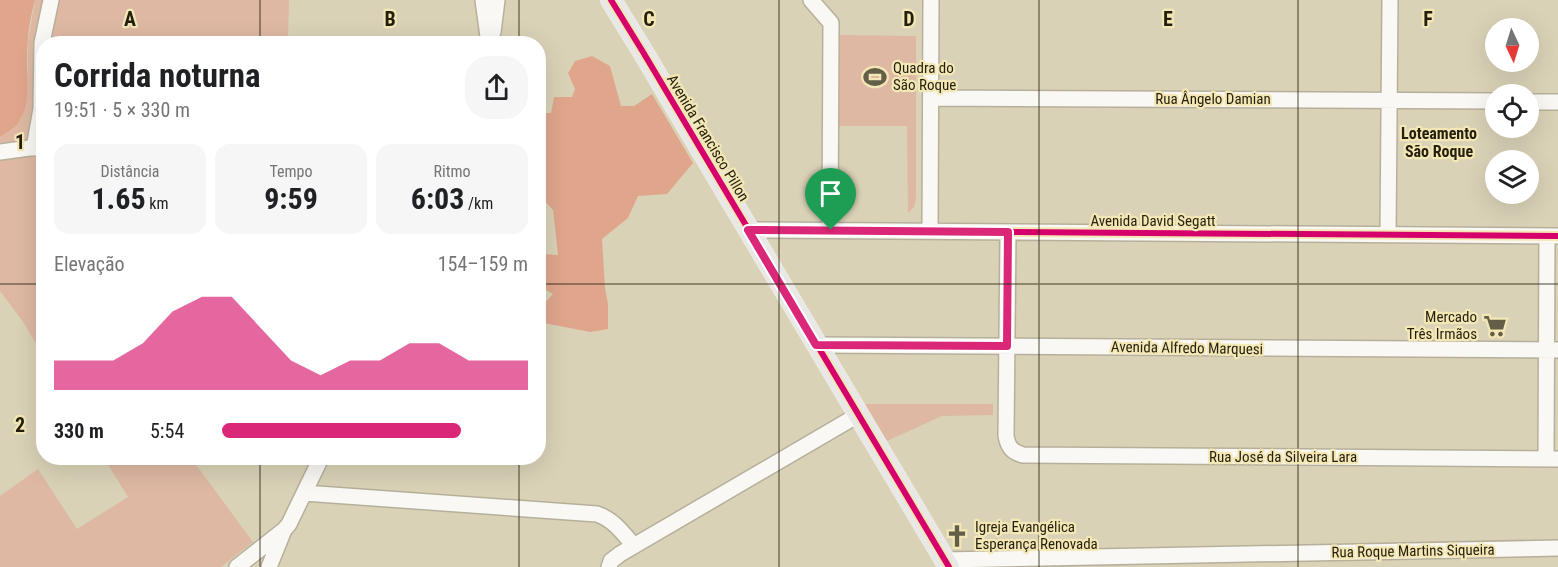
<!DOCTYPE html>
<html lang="pt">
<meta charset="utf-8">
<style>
:root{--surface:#fff;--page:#f6f6f6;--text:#202124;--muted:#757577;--accent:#db2777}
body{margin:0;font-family:"Roboto Condensed",sans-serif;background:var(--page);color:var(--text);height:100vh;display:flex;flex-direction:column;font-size:22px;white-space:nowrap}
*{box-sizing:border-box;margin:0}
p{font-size:20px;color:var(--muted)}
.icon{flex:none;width:33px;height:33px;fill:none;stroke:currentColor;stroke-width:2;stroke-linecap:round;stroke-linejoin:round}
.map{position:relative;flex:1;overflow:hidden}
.side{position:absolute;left:36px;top:36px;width:510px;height:429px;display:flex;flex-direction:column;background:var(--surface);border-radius:24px;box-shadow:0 6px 24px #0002}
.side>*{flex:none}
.needle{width:39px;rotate:176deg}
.buttons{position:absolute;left:1485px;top:18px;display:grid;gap:12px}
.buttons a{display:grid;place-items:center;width:54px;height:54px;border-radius:50%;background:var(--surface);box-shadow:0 6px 24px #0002;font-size:30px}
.pin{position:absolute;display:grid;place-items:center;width:51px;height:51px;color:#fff;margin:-62px -26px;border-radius:50% 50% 50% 0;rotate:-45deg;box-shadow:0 0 6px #0007}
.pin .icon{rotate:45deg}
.round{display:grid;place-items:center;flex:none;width:63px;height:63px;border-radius:24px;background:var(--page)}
.head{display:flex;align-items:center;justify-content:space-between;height:102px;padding:0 18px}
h1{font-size:33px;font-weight:700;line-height:45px}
.stats{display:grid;grid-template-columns:repeat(3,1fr);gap:9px;height:102px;padding:6px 18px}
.stats div{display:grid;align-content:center;border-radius:15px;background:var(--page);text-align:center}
.stats b{font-size:30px;font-weight:700}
.stats small{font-size:16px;font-weight:400}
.stats p{font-size:16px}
.chart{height:168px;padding:12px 18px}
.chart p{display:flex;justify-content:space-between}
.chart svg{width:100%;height:108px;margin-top:6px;fill:var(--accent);opacity:.7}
ul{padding:0 18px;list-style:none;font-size:20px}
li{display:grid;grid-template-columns:96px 72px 1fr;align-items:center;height:45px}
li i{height:15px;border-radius:8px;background:var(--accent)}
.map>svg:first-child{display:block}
.green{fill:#deb8a3}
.forest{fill:#e0a68c}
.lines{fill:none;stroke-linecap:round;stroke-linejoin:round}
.minor-casing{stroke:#b6b09b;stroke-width:18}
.major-casing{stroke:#eeebdf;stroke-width:22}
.minor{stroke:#f9f8f4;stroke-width:15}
.major{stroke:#e8e8e9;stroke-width:20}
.cycleway-casing{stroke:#f4e7b6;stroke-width:10}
.cycleway{stroke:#d6006c;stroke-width:6}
.route-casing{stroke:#fff;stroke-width:12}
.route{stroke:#db2777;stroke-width:8}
.grid{fill:none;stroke:#241f0c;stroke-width:1.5;stroke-opacity:0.55}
.labels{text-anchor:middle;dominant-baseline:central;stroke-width:4.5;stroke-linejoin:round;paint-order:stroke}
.poi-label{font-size:15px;fill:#241f0c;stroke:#f4e7b6;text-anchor:start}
.street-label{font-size:15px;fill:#241f0c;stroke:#f4e7b6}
.neighbourhood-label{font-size:16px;font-weight:bold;fill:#241f0c;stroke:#f4e7b6}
.grid-label{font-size:20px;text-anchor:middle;font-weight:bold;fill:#241f0c;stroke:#f4e7b6;stroke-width:4.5;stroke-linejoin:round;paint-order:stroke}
</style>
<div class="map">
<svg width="1558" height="567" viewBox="0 0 1558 567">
<rect width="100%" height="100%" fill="#d9d2b7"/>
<path class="green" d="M35,0h254l-1,39 -34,5h-210l-1,312 -19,-33 -24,-32v-154l12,-8 9,-10 6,-22 1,-56z
M839,35l77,1v162l-2,9 -6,6 -1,-87h-68z
M864,404h129v11l-51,1 -55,25z
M104,458h87l62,84 -32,25h-221v-71l38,-27 39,60 51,-32z"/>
<path class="forest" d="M0,0h35c-5,18 -8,38 -8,57 -1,19 4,43 -6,61 -4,9 -13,14 -21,19z
M592,56l18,10 11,40h13l18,-12 41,69 -26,31 -29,2 -10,22 -26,21 3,49 3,16v25l-18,3 -51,-10v-13l14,-15 -14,-8v-29l1,-3 18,1 -5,-45 -10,-11 -4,-8 -1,-78h13l3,-16h18l3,-8 -7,-16 7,-12z"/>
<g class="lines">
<g class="minor-casing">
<path id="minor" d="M483,0l6,44
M811,0l20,23 -1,207
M493,32l4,-32
M931,98l565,3
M1528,102h30
M34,148l7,-39 1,-66 9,-43
M0,152l44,-6
M749,230l809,6
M930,231l1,-231
M1008,232l-2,204c2,11 6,16 17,19l535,4
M1388,235l2,-235
M816,345l742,5
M1546,459l1,-223
M304,493l293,21c17,6 26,19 37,32
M945,560l613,-12
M237,567l47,-37 5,-6 32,-66
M269,567l15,-37
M609,567l2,-6 9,-7 238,-139"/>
</g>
<g class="major-casing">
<path id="major" d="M611,0l32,52 306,515"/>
</g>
<use href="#minor" class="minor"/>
<use href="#major" class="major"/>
<g class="cycleway-casing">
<path id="cycleway" d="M611,0l32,52 306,515
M749,230l809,6"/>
</g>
<use href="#cycleway" class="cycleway"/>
</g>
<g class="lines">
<g class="route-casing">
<path id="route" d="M748,230l260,2 -1,114 -191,-1z"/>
</g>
<use href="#route" class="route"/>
</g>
<path class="grid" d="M260,0v44M519,0v44M779,0v567M1039,0v567M1298,0v567M0,284h44M538,284h1020M260,458v109M519,458v109"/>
<defs>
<g id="stadium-bare" transform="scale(1.8)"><path d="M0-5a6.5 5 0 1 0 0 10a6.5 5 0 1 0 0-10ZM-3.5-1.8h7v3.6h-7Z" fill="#635e48" stroke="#f4e7b6" stroke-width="2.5" paint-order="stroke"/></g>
<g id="supermarket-bare" transform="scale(1.8)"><path d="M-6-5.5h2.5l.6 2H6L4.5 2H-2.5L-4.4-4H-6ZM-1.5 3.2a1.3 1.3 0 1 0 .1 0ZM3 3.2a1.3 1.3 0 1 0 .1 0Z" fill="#635e48" stroke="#f4e7b6" stroke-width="2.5" paint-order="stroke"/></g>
<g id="church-bare" transform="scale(1.8)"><path d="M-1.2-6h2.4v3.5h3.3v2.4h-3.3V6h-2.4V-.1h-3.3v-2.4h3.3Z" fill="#635e48" stroke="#f4e7b6" stroke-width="2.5" paint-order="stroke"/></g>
</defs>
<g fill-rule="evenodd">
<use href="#stadium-bare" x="875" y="77"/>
<use href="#supermarket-bare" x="1495" y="326"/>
<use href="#church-bare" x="957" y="536"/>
</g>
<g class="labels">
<g class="poi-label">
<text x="893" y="68">Quadra do<tspan x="893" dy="17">São Roque</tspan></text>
<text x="1477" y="317" text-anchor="end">Mercado<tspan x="1477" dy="17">Três Irmãos</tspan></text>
<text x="975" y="527">Igreja Evangélica<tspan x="975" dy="17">Esperança Renovada</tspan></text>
</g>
<g class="street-label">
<text x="1213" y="99">Rua Ângelo Damian</text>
<text transform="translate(708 138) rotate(59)">Avenida Francisco Pillon</text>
<text x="1153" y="221">Avenida David Segatt</text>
<text transform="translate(1187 348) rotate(1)">Avenida Alfredo Marquesi</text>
<text x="1283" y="457">Rua José da Silveira Lara</text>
<text transform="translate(1413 551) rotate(-1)">Rua Roque Martins Siqueira</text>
</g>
<g class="neighbourhood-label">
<text x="1439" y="133">Loteamento<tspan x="1439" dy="18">São Roque</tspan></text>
</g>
</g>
<g class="grid-label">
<text x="130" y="26">A</text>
<text x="390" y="26">B</text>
<text x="649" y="26">C</text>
<text x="909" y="26">D</text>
<text x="1168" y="26">E</text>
<text x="1428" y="26">F</text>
<text x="20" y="149">1</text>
<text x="20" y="432">2</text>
</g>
</svg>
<div class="buttons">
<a><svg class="needle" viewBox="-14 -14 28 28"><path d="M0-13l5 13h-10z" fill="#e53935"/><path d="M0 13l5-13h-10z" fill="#757577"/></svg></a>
<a><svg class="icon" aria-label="locate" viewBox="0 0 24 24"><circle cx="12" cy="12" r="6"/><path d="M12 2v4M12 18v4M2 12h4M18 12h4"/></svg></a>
<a><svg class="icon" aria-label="layers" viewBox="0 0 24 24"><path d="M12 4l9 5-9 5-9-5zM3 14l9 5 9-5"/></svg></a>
</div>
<div class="pin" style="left:831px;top:230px;background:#1e9e55"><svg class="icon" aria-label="arrive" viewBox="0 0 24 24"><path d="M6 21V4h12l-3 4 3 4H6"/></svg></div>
<section class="side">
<div class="head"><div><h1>Corrida noturna</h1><p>19:51 · 5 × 330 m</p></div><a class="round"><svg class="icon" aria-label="share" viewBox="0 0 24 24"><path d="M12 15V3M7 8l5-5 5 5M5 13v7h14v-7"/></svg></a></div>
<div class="stats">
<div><p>Distância</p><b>1.65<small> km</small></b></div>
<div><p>Tempo</p><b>9:59</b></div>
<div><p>Ritmo</p><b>6:03<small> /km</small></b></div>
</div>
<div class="chart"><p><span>Elevação</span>154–159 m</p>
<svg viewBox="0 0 160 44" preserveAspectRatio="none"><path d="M0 44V32L10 32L20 32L30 25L40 12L50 6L60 6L70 19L80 32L90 38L100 32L110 32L120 25L130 25L140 32L150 32L160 32V44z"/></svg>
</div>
<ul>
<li><b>330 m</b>5:54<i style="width:78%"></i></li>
</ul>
</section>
</div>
